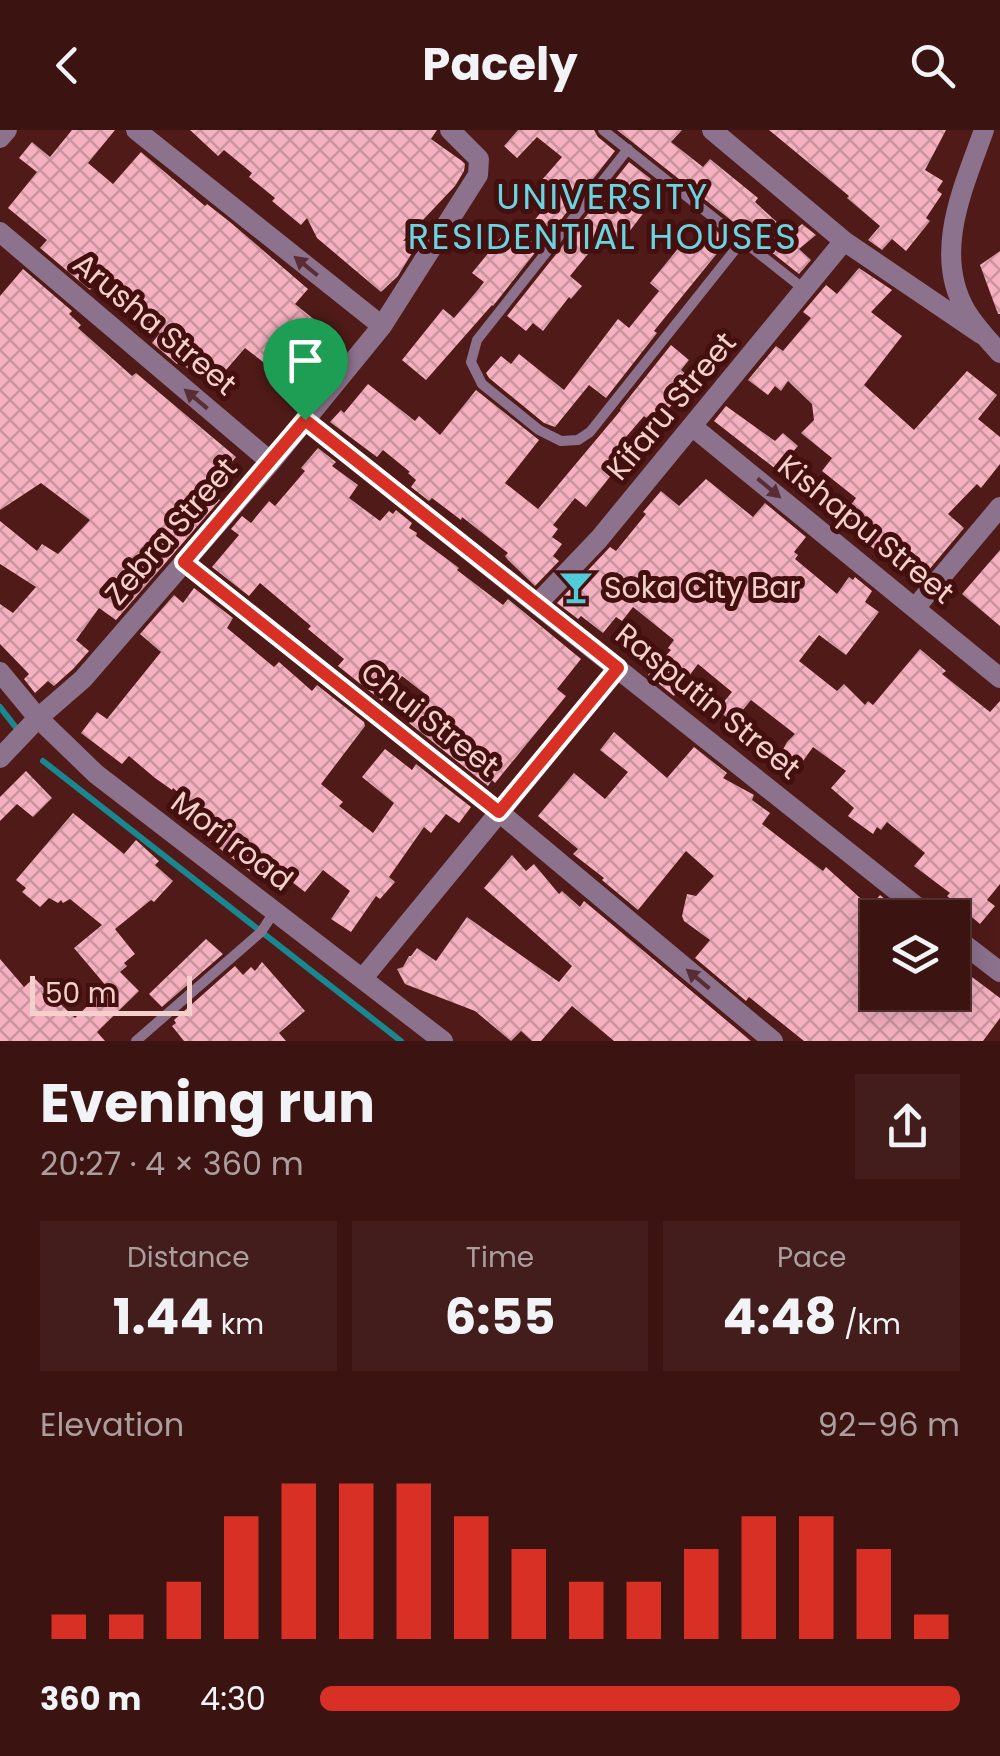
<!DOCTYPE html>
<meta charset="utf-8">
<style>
:root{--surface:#3b1412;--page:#421d1b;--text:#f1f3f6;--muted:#ac9e9f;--line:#543332;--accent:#d93025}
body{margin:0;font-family:Poppins,sans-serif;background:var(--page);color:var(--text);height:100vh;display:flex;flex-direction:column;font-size:38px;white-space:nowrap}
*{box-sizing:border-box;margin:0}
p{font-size:32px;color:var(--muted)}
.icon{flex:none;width:55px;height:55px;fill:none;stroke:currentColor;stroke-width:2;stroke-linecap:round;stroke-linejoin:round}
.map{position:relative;height:911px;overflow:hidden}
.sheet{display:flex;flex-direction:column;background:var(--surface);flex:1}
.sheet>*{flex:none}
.fabs{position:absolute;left:860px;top:770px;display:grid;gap:20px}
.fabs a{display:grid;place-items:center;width:110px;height:110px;border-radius:0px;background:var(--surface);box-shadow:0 5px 25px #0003,0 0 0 2px var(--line);font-size:50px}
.scale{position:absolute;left:30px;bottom:25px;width:162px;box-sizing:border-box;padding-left:10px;border:5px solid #f4d0cc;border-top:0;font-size:28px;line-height:35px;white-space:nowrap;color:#f4d0cc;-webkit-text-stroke:8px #440f0f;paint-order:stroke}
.pin{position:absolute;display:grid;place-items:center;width:85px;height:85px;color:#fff;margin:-102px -42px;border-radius:50% 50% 50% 0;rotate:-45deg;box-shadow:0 0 10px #0007}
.pin .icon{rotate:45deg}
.round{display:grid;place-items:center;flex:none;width:105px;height:105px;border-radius:0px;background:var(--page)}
.headline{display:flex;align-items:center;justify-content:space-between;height:170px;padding:0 40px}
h1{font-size:55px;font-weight:700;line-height:75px}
.metrics{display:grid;grid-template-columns:repeat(3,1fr);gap:15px;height:170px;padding:10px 40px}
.metrics div{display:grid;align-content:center;border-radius:0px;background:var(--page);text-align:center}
.metrics b{font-size:50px;font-weight:700}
.metrics small{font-size:28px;font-weight:400}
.metrics p{font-size:28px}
.chart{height:280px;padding:20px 40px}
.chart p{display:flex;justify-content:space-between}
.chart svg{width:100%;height:180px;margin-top:10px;stroke:var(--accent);stroke-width:6}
ul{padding:0 40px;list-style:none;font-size:32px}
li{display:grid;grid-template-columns:160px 120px 1fr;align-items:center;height:75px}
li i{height:25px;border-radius:12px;background:var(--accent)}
header{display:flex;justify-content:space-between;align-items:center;height:130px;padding:0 40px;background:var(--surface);font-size:45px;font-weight:700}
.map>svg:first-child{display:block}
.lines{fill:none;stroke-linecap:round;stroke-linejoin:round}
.stream{stroke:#198690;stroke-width:6}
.building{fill:url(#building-cross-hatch)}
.service{stroke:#8c728d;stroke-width:10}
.minor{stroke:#8c728d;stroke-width:20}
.tertiary{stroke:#8c728d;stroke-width:20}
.oneway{fill:#5a2d35}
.route-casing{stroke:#fff;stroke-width:20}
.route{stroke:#d93025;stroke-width:12}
.labels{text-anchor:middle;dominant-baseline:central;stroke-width:10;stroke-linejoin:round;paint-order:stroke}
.street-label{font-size:30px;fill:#f4d0cc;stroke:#440f0f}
.poi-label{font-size:30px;fill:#f4d0cc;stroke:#440f0f;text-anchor:start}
.quarter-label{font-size:35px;letter-spacing:2.5px;fill:#6ad5e1;stroke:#440f0f}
</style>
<header><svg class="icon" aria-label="back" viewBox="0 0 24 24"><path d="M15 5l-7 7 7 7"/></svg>Pacely<svg class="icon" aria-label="search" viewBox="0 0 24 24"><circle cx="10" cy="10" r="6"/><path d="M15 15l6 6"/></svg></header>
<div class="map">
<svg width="1000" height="911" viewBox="0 0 1000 911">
<defs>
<pattern id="building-cross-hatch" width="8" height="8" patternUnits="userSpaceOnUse" patternTransform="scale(2.5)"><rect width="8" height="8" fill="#f5b1c0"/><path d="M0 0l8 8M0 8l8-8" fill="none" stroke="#ca949f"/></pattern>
</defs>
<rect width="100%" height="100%" fill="#4f1a18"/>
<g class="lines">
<path class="stream" d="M0,577l21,27
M43,631l358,280"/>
</g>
<path class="building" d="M72,0h43l-27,33 25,21 28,-32 64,54 2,-2 23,18 78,67 -13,15 41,33 -47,45 -44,-34 -33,38 -33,-24 -2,2 -25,-21 8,-10 -29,-24 -3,4 -34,-28 -4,5 -50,-42 7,-8 -39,-32 29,-36 -18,-14 13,-16 18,15z
M190,0h247l-6,9 31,22 3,3 -1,7 -9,15 -52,55 18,-3 -23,38 -17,16 -64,-54 -10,-20 -6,7 -29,-24 3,-3 -26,-21 3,-4 -28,-23 -6,6z
M518,0h76l4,7 17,14 -122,155 -1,-1 -66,75 -24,-20 41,-51 11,9 23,-27 7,-9 -12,-9 36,-44 12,9 22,-27 -3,-3 7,-9 -12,-10 28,-32 -25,-20 -20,21 -13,-12z
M617,0h65l-11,12 32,25 7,-8 48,39 -3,4 35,32 12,-10 14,11 -17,14 12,11 -12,14z
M769,0h177l-21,40 18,11 -6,9 5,4 -16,24 4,3 -24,30 -14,-12 -10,11 -14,-10 12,-14 -33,-28 2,-2z
M629,32l22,17 -15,19 12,9 -35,46 -13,-10 -6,8 -2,-2 -22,27 12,10 -11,13 -2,-2 -26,34 -10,-8 -7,8 -19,-15z
M710,96l18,14 -74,91 3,2 -51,65 -17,-13 -34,42 -11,-4 -55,-45 -3,-5 15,-17 10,8 8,-10 45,36 54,-71 11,9 30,-37 -9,-8 35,-43 9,6z
M1000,121v63h-2l-18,-49z
M859,138l33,22 -21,22 31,24 -38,49 50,45 53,-59 30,24 -19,24 22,18v27l-19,24 -4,-4 -29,30 16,14 -47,56 -71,-58 12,-13 -8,-7 6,-8 -34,-27 10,-13 -31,-25 13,-13 -2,-16 -24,-23 -7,10 -6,-5 -7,9 -20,-15 28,-34 7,5 28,-33 -8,-6 23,-27 11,9z
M23,139l49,42 -3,3 12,11 -3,3 54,48 4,-3 100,84 -28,33 12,10 -104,120 -17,-12 -23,32 13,11 -16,18 -19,17 -6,-5 -13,12 -11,-14 5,-5 -29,-30v-40l13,9 23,-26 -36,-23v-43l37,30 5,-7 16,10 32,-34 -49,-37 -41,27v-214z
M671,215l18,15 -8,10 11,9 -37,47 -11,-10 -30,35 10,8 -38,48 -11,-9 -22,27 5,4 -6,8 10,7 -9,12 6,5 -24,25 -27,-26 -3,-4 3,-3 -46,-36 -1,3 -29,-22 -3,3 -18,-14 5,-7 -8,-7 2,-1 -27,-22 -6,7 -47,-35 11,-12 3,3 24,-29 47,37 4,-5 21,19 36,-45 63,50 -34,43 33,26 83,-99 -1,-1z
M726,276l49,35 8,-8 15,13 -21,24 -63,-49z
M318,318l18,14 -4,4 26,19 -9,13 31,23 9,-10 4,3 3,-4 16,13 -3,5 8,5 -1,3 43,32 -2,2 46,35 5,-6 73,60 -24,30 9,7 -71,87 -3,-3 -4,6 -79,-63 20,-26 -27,-21 -20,25 -44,-35 6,-7 -36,-30 3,-3 -51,-43 -11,13 -37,-29 27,-32 -8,-6 11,-13 9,7 18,-22 6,5 30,-35 -4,-3z
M706,349l47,38 12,-14 41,34 -12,15 4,3 -3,4 42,35 12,-17 4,3 2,-3 17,14 -7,11 14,10 -33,43 -27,-20 -20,26 38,30 7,-7 21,21 3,-4 5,4 47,-56 26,22 -4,3 48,38 10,-11v183l-13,16 8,6 -15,18 -33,-28 3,-3 -36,-27 11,-13 -38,-31 -6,8 -4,-3 -4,7 -25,-18 6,-8 -23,-20 15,-17 -33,-24 -15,21 -18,-13 7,-13 8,-8 -44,-34 -18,22 -16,-12 15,-18 -34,-28 -24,32 -26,-21 23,-25 -3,-2 6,-8 -41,-33 -11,14 -6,-4 -13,16 -22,-17 -3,3 -21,-16 53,-56 6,4 30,-37 -3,-2 18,-21 18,15z
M1000,420v76l-38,-32z
M194,458l39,30 -6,10 47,39 5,-5 33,29 5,-6 47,37 1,4 -44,58 22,18 -4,4 34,27 21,-30 -32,-26 23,-28 27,21 4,-6 55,43 -12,16 -13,-9 -15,19 -7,-6 -35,50 6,5 -15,17 -4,-3 -25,36 -20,-13 19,-28 -27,-21 -18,22 -30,-23 -10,14 -67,-51 11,-15 -36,-29 -1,2 -17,-12 -26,-22 -7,8 -41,-31 16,-21 10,7 54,-67 -21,-18 34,-39 9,8z
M614,602l53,46 27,-31 33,26 -4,5 31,17 -2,5 18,13 -8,11 61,47 3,-4 44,40 10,-12 28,23h-30v74h74v-30l48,36v20l-17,23h-179l-55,-44 -3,4 -51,-43 15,-18 -26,-19 -2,-5 5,-22 9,2 18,-20 -28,-25 -48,59 -36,-30 2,-2 -31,-24 5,-5 -40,-33 36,-43 31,26 23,-27 -28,-22z
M26,641l26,27 -19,19 -16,-13 -17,17v-24z
M73,683l51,41 12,-14 23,21 -4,4 18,16 -19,21 -3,-2 -36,29 20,25 -11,9 3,3 -7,6 19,19 -42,41 8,9h-105v-82l24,28 10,-9 41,40 32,-31 -33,-39 28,-23 -32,-26 -7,4 -2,-3 -3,3 -9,-5 -9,9 -18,-15 4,-4 -10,-8z
M512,725l14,16 8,-7 25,30 3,-3 18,16 4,-6 167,140h-137l-42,-35 -31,35h-9l-11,-10 -10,10 -36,-30 -70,-27 -8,-15 6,-2 6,-11h2l6,-8 19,13 31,-44 92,65 13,-16 -88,-78z
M206,809l17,15 -61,53 -13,-13z
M262,832l43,49 -26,22 7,8h-102l-12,-15 4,-3 -2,-3 61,-54 8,9 8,-8 4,4z"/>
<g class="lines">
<path class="service" d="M603,0l202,160
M628,19l-151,191 -6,22 11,22 57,46 22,11 17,-1 12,-8 152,-191
M136,911l125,-109 14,-21"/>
<path class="minor" d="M136,0l246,196
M712,0l132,111 137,93
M0,8l7,-8
M0,102l271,230
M305,290l626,498
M693,297l307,251
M184,432l315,250 274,229
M537,474l62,-65 245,-298
M915,478l85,-101
M0,628l38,-40 45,-39 188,-217 111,-136 96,-151 1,-16 -29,-29
M952,805l48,37
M363,848l255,-310"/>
<path class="tertiary" d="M984,0c-20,56 -52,123 -18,181 9,15 22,29 34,42
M0,542l38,46 58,56 347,267"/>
</g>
<defs><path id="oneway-solid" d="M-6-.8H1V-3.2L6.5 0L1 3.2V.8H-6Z" transform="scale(2.5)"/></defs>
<g class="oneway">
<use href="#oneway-solid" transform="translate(306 136) rotate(-141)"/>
<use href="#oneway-solid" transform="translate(196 269) rotate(-140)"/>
<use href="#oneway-solid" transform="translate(769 358) rotate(40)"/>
<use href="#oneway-solid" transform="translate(698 849) rotate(-140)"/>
</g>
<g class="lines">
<g class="route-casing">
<path id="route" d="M305,290l313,248 -119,144 -315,-250z"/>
</g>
<use href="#route" class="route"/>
</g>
<defs>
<g id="bar-bare" transform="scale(2.7)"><path d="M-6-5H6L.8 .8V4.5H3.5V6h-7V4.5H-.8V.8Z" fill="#52cbd8" stroke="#440f0f" stroke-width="2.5" paint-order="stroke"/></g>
</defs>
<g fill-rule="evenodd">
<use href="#bar-bare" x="576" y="457"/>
</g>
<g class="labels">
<g class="street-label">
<text transform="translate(155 194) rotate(40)">Arusha Street</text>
<text transform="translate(671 276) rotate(-50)">Kifaru Street</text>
<text transform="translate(866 399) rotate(39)">Kishapu Street</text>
<text transform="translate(171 401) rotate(-49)">Zebra Street</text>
<text transform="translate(708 571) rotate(39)">Rasputin Street</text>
<text transform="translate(430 589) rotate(38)">Chui Street</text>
<text transform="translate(232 711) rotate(37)">Mori road</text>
</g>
<g class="poi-label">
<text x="604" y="457">Soka City Bar</text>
</g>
<g class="quarter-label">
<text x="603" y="66">UNIVERSITY<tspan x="603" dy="40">RESIDENTIAL HOUSES</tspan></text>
</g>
</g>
</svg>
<div class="fabs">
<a><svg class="icon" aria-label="layers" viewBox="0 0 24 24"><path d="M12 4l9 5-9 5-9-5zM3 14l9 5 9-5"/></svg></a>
</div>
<div class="scale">50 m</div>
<div class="pin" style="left:305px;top:290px;background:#1e9e55"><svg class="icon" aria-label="arrive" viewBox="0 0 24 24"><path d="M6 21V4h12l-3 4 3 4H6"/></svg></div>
</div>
<section class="sheet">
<div class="headline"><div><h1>Evening run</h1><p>20:27 · 4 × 360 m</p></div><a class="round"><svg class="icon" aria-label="share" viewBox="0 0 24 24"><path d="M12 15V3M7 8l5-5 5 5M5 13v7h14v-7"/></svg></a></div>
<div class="metrics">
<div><p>Distance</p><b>1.44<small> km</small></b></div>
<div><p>Time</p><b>6:55</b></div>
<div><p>Pace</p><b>4:48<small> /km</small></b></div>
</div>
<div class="chart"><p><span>Elevation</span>92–96 m</p>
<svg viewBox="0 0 160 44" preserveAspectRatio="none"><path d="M5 44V38M15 44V38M25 44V30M35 44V14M45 44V6M55 44V6M65 44V6M75 44V14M85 44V22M95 44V30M105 44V30M115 44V22M125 44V14M135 44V14M145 44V22M155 44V38"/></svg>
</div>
<ul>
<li><b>360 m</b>4:30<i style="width:100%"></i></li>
</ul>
</section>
